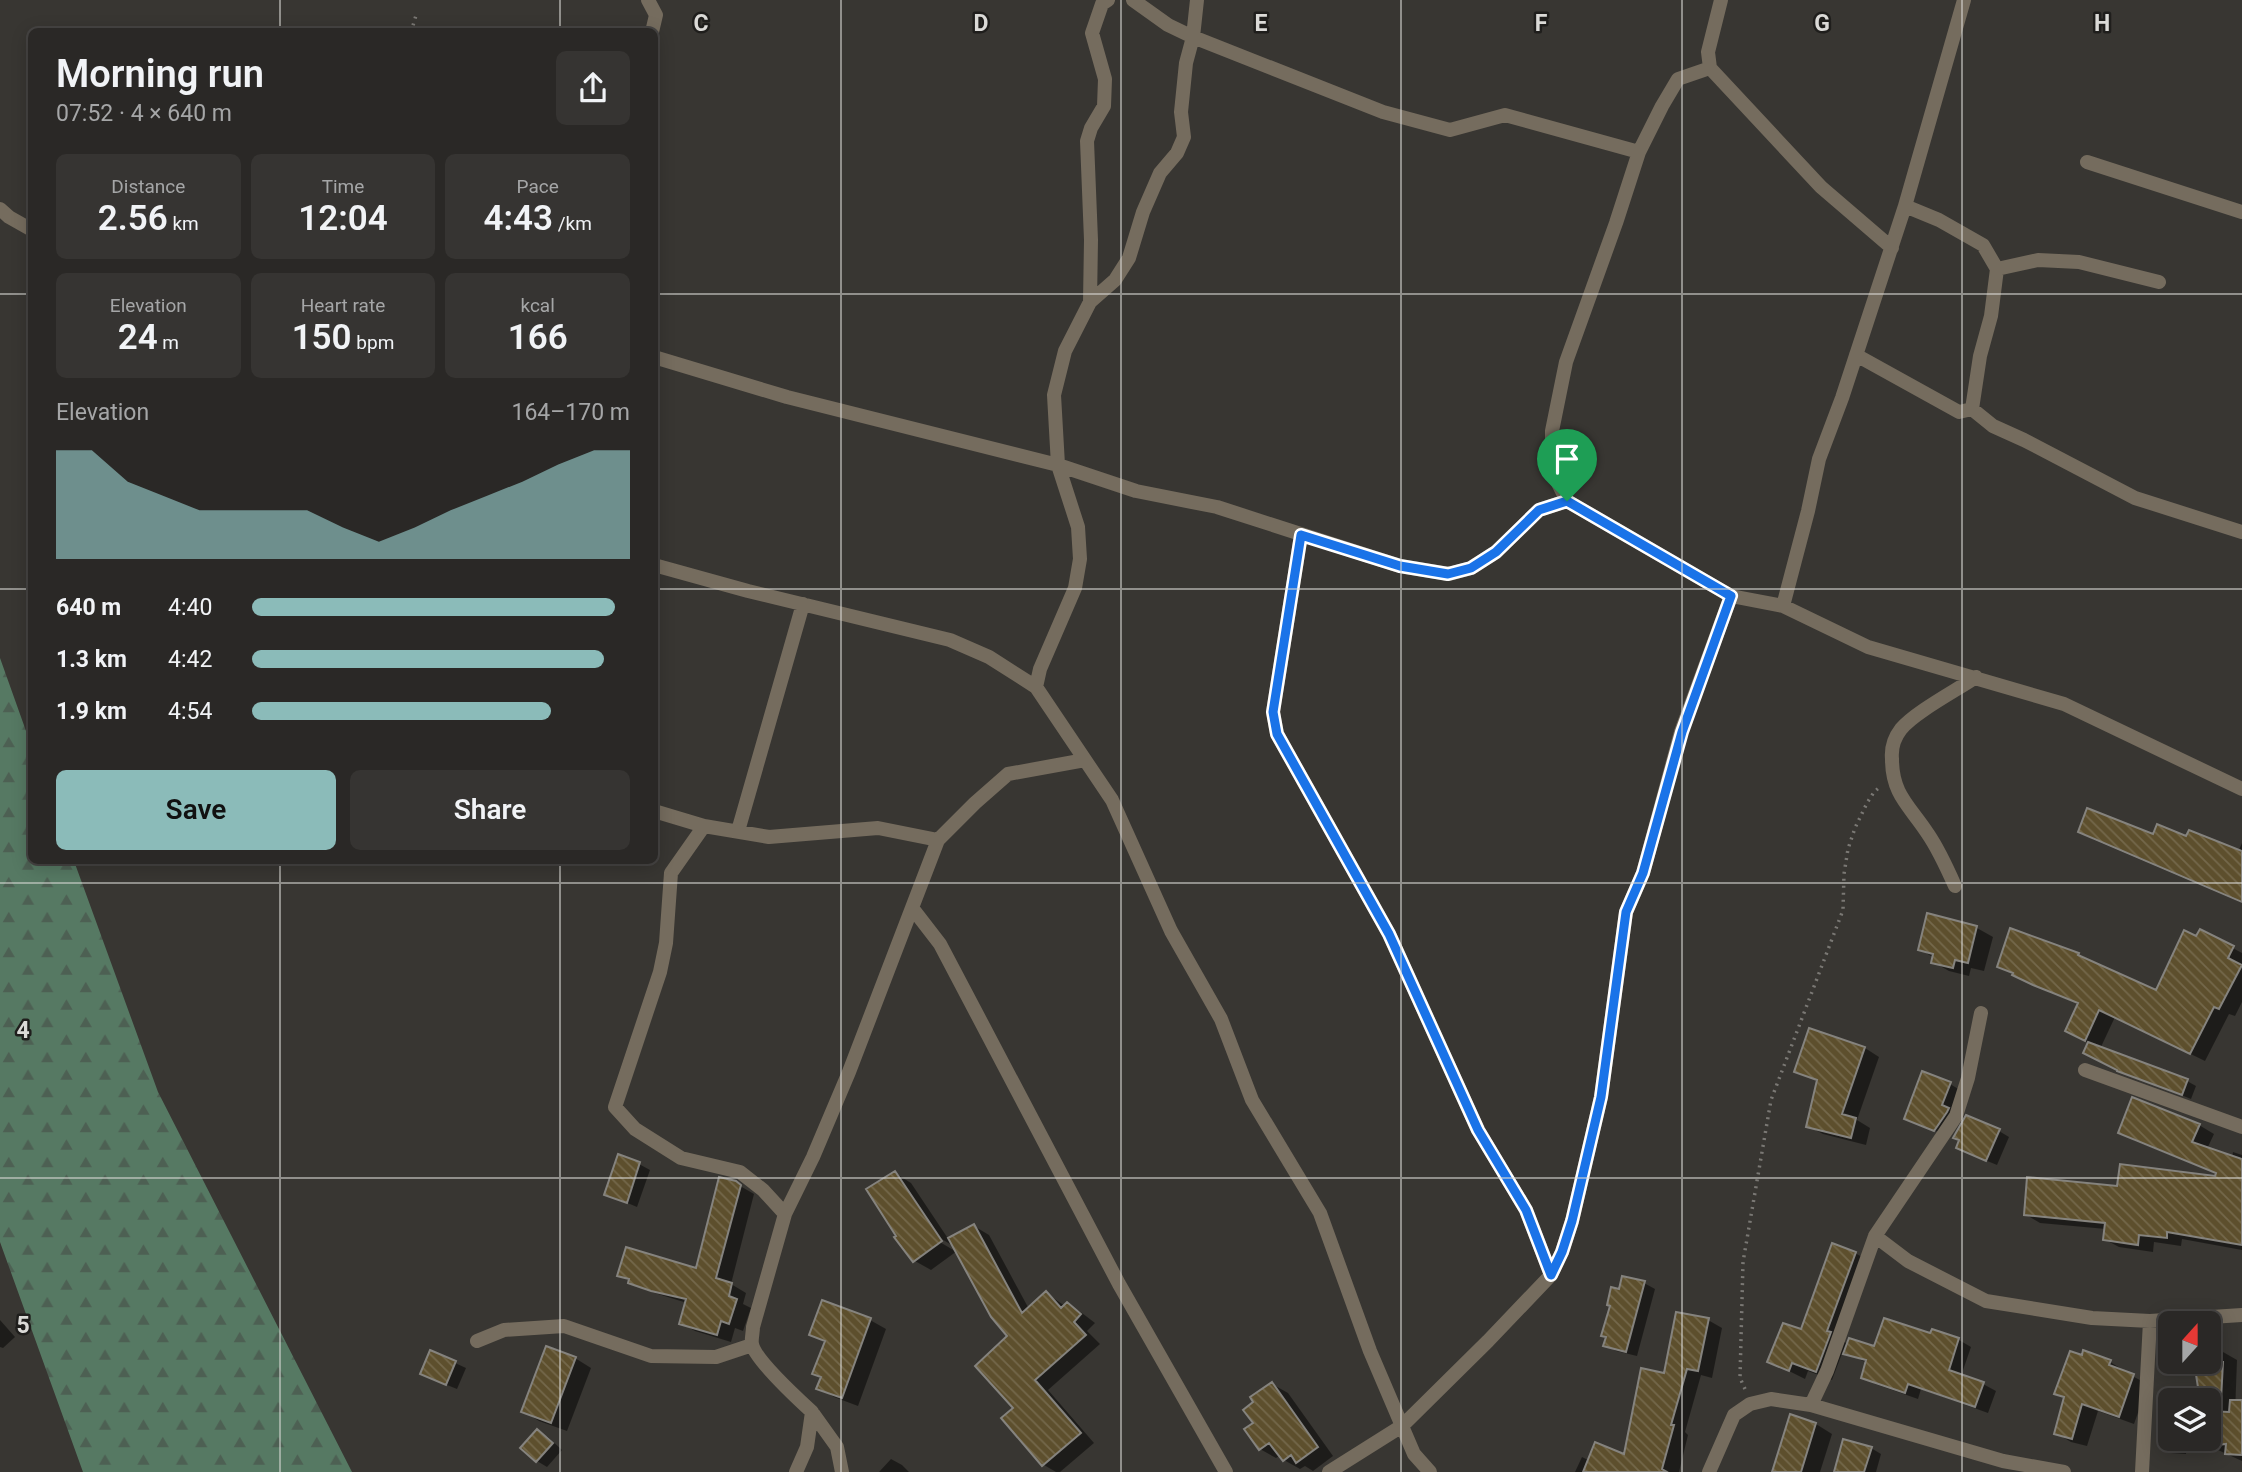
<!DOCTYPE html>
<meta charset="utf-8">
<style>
:root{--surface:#2a2826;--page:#363432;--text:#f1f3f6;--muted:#a5a6a7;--line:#464443;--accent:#8bbbb9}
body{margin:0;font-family:Roboto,sans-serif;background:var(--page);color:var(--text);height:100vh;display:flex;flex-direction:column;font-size:26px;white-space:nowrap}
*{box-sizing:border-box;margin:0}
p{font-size:23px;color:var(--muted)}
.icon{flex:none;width:38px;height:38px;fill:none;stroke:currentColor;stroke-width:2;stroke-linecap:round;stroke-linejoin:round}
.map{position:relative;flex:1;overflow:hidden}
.drawer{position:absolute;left:28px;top:28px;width:630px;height:836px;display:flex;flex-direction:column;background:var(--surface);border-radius:10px;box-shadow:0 4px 18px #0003,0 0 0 2px var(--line)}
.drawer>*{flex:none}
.needle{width:46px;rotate:21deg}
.fabs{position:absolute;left:2158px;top:1311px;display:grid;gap:14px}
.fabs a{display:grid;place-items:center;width:63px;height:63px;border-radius:10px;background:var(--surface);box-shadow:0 4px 18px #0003,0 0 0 2px var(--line);font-size:35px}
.pin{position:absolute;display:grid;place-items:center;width:60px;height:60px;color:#fff;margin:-72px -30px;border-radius:50% 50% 50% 0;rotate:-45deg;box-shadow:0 0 7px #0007}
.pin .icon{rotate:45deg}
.round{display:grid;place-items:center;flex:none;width:74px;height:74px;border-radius:10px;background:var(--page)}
.overview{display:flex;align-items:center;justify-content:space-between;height:119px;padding:0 28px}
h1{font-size:38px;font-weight:600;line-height:52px}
.metrics{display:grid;grid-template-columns:repeat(3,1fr);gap:10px;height:119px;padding:7px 28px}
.metrics div{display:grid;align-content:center;border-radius:10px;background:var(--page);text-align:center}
.metrics b{font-size:35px;font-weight:600}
.metrics small{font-size:19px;font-weight:400}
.metrics p{font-size:19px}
.chart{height:196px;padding:14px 28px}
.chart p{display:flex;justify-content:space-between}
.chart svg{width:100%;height:126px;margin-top:7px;fill:var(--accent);opacity:.7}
.primary-button{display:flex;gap:14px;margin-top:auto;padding:14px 28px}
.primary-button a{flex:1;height:80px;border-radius:10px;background:var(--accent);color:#111;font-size:28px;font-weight:600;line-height:80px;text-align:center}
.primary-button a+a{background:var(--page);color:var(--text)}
ul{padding:0 28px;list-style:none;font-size:23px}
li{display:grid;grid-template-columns:112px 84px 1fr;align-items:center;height:52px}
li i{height:18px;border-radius:9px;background:var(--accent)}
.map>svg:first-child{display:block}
.forest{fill:url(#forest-firs)}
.shadow{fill:#0007;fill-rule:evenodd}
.building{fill:url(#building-back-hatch);stroke:#85837e;stroke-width:2}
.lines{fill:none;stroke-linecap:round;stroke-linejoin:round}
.path{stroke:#7a7874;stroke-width:3.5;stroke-dasharray:2 5;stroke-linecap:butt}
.street{stroke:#756c5e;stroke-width:14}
.route-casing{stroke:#fff;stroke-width:14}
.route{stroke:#1a73e8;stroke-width:9}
.grid{fill:none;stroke:#dbdad7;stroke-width:2;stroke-opacity:0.55}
.grid-label{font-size:23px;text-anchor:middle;font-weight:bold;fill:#dbdad7;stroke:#1f1e1c;stroke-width:5;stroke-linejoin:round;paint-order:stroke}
</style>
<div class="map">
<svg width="2242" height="1472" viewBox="0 0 2242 1472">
<defs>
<pattern id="forest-firs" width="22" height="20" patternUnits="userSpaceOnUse" patternTransform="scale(1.75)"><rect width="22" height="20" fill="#567963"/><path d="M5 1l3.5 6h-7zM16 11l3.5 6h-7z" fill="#4d6053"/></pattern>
<pattern id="building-back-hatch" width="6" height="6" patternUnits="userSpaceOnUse" patternTransform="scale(1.75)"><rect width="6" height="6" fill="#5d4f2d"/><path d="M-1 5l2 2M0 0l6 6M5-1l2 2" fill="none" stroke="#74684b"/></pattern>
</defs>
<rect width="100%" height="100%" fill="#383632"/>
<path class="forest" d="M0,658l31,87 1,116h42l84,231 194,380h-269l-83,-230z"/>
<path class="shadow" d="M2080,832l107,6 51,14 4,-9v60l-148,-63z
M1928,916l49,12 16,9 -9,34 -13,-3 -2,8 -20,-5 -16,-9 1,-4 -14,-9z
M2201,931l41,22v49l-7,14 -6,-2 -24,47 -90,-44 -15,32 87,32 9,5 -5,13 -72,-29 -30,-27 -7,-4 -3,-35 -29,-11 -51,-27 79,-12 79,39z
M1865,1048l14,9 -22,63 13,8 -4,17 -43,-11 -15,-8 11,-44 -22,-11z
M1950,1084l10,6 -15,45 -39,-17z
M2199,1125l15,9 -7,15 25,9 1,-6 9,3v95l-60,-11 -1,7 -27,-4 -1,10 -34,-5 -15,-8 2,-10 -66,-6 -15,-9 93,-26 99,-10 1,-4 -83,-33 -15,-9z
M1999,1131l10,6 -12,28 -29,-12z
M639,1164l11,6 -13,37 -31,-13z
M895,1173l16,10 38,57 25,-14 15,9 40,74 17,-16 19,13 2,-2 15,9 13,10 -8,8 13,13 -52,46 46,53 -34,29h-4l-12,-7 -41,-47 13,-10 -6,-72 -53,-85 -26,19 -16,-9zM935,1235l20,12v4l-22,-13z
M735,1183l19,11 -23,90 15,9 -3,11 8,4 -8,23 -8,-3 -4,14 -36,-11 -14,-8 6,-20 -42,-13 -26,-15 78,-4z
M1855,1253l16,9 -29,79 7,3 26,4 56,-12 2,-5 26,9 12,7 -10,29 22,8 13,7 -8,22 -67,-24 -3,10 -43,-15 -12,-7 4,-14 -24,-12 -11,29 -24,-9 -3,8 -36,-18 33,-29z
M1644,1283l11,6 -18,67 -21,-5 -11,-6 15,-54z
M823,1302l47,18 16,9 -28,77 -24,-9 -15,-9 3,-11 4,-34 -15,-9z
M0,1320l15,17 -12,11 -3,-1z
M1708,1320l14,8 -10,50 -11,-3 -16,57 3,3 -9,37h-104l7,-15 8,4 35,-5 40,-81z
M2208,1351l15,1 14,8 -2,54 7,1v46l-35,-16 1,-45h-7l-5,-38h12z
M431,1352l35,16 -9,21 -25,-10z
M575,1358l16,10 -24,63 -28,-10 -16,-10z
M2110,1362l15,9 -1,1 24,12 -14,40 -36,-13 -11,35 -16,-4 -15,-9 10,-35 -9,-5z
M1272,1384l16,9 45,63 -20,15 -8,-5 -5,3 -16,-9 -3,-5 -5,3 -16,-9 -5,-46z
M1791,1417l25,7 16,10 -12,38h-46z
M2162,1420h8v18h17l-1,16 -15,-1 -10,-6z
M537,1431l11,6 14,13 -15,17 -10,-6z
M1871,1448l10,6 -5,18h-40z
M891,1459l11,6 7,7h-30z"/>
<path class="building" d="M2087,808l66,26 4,-10 29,12 3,-6 53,21v51l-164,-70z
M1927,913l50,13 -9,37 -13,-3 -2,8 -22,-5 2,-9 -15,-4z
M2010,928l69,25 -1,2 78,35 28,-60 12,6 4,-7 34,17 -6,12 14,7 -23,44 -5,-2 -24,47 -91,-44 -14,31 -20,-10 13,-28 -45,-18 -21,-10 1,-2 -16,-6z
M1809,1028l56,19 -23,67 14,4 -5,20 -45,-11 11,-47 -23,-8z
M2088,1042l100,37 -6,16 -65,-24v-1l-34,-17z
M1922,1071l29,11 -9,23 7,3 -2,4 -13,19 -30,-12z
M2132,1097l68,27 -8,18 50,17v86l-75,-13v6l-28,-3 -1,10 -35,-5 2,-17 -81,-8 3,-38 90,9 3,-22 95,12 1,-3 -98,-40z
M1966,1115l34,14 -14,32 -30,-13 3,-8 -6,-2z
M618,1154l22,8 -13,41 -23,-8z
M895,1171l47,70 -29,21 -19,-25 2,-1 -30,-47z
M719,1177l17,4 5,4 -25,93 16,5 -3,13 8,3 -8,25 -8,-3 -4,14 -38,-11 7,-25 -35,-8 -23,-8 1,-4 -12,-3 9,-29 70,21z
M974,1224l48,89 24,-22 15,17 6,-6 14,12 -7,8 12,13 -51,45 46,53 -39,33 -41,-48 12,-10 -38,-42 32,-30 -16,-19 -43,-79z
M1832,1243l24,9 -29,79 4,1 -15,40 -24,-9 -3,8 -22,-9 16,-39 18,6z
M1622,1276l23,5 -19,71 -23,-6 3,-9 -5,-1 9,-30 -3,-1 4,-18 8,2z
M822,1300l49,18 -29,80 -26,-9 5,-12 -9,-3 13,-33 -16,-6z
M1676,1312l33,6 -11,53 -11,-2 -16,56h3l-12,44 5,3h-84l12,-30 29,12 17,-86 23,5z
M1884,1318l46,15 2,-4 27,9 -10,32 35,12 -9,25 -67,-23 -3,9 -44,-15 5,-18 -23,-6 6,-16 25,8z
M546,1346l30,11 -25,66 -30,-11z
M430,1350l26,11 -10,24 -26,-11z
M2083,1350l28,10 -2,5 25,9 -15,43 -37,-13 -10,35 -18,-5 10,-37 -10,-3 16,-43 12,4z
M2194,1362h29l-2,38h-21z
M1272,1382l46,65 -22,16 -5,-8 -8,6 -14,-18 -10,7 -15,-21 9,-6 -10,-13 10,-8 -3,-5z
M2230,1400h12v55l-17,-1 1,-10 -18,2v-35l21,1z
M1790,1414l26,9 -15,49h-29z
M537,1429l16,14 -17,19 -16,-14z
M1843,1439l29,8 -8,25h-30z"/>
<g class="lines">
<path class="path" d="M411,32l6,-20
M1745,1389l-5,-11 3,-116 28,-162 72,-190 1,-36 4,-25 7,-21 12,-25 7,-11 7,-6"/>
<path class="street" d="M648,0l8,15 -4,17
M1108,0l-6,4 -10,29 13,46 -1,27 -13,22 -4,13 4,99 -1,62 -25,49 -11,44 4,70 20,62 2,32 -5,29 -35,81 -4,18 76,113 59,131 50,88 31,81 68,113 50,138 32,75 12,28 16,18
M1133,0l35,25 25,12 190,75 67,18 55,-15 134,37
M1721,0l-13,52 2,16 111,119 71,61
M1710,68l-32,11 -16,27 -23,46 -23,71 -50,139 -14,69v31l3,15 12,24 164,95 52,10 85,41 196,57 178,85
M2087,162l155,50
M1905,206l34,14 44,25 14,24 -6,47 -11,40 -8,53 21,17 31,14 111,58 107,34
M0,209l9,8 23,13
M1997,269l41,-9 41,2 80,20
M1090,302l25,-22 14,-22 14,-46 17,-39 17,-20 7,-16 -3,-25 5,-49 7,-26 4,-37
M1856,355l103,57 13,-3
M654,357l133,40 271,68 78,26 81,16 183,59 49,8 22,-6 25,-16 43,-42 28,-9
M1301,535l-28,177 4,22 112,200 89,196 48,80 25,65
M654,565l94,26 202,49 39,17 47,30
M1783,606l25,-95 11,-52 23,-61 63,-192 59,-206
M654,811l50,15 65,11 109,-9 60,12
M704,826l-33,47 -5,70 -6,29 -45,135 20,22 46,29 59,14 23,18 22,24
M738,831l65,-227
M1955,886c-8,-18 -16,-36 -27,-52 -18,-28 -36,-39 -36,-75 -1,-11 2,-21 9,-30 14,-17 56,-39 75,-52
M913,909l27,35 179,340 107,188
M2085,1070l157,57
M1875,1236l81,-120 12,-38 13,-65
M477,1341l27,-11 60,-4 87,30 65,1 36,-12
M1811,1405l16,-34 48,-135 33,25 78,40 106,17 58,3 92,-6
M812,1412l25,35 5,25
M796,1472l11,-25 5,-35c-13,-12 -57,-52 -60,-68 -1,-4 1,-12 1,-17l32,-113 28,-57 36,-85 89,-232 37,-37 33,-29 77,-14
M1329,1472l73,-46 86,-85 63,-66 11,-23 10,-31 29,-124 25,-185 17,-39 38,-141 50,-136
M1709,1472l25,-57 16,-11 21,-5 40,6 192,56 61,11
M2142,1472l8,-151"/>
</g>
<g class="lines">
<g class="route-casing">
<path id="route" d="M1567,501l164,95 -49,136 -39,141 -17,39 -25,185 -29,124 -10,31 -11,23 -25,-65 -48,-80 -89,-196 -112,-200 -4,-22 28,-177 99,31 48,8 23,-6 25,-16 43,-42z"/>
</g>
<use href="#route" class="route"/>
</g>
<path class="grid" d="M280,0v32M560,0v32M841,0v1472M1121,0v1472M1401,0v1472M1682,0v1472M1962,0v1472M0,294h32M654,294h1588M0,589h32M654,589h1588M280,861v611M560,861v611M0,883h2242M0,1178h2242"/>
<g class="grid-label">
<text x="701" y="31">C</text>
<text x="981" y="31">D</text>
<text x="1261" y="31">E</text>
<text x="1541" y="31">F</text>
<text x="1822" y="31">G</text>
<text x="2102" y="31">H</text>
<text x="23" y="1038">4</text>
<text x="23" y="1333">5</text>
</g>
</svg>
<div class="fabs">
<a><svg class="needle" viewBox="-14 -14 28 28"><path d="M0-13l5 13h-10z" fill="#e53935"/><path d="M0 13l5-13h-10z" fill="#a5a6a7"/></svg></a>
<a><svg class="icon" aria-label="layers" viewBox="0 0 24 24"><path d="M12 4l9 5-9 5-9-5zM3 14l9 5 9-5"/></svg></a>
</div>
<div class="pin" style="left:1567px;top:501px;background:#1e9e55"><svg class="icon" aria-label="arrive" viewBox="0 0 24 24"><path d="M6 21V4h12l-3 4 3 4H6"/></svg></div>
<section class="drawer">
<div class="overview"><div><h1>Morning run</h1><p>07:52 · 4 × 640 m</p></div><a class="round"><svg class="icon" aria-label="share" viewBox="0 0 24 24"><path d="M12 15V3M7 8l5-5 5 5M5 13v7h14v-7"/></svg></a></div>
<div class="metrics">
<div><p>Distance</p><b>2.56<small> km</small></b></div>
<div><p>Time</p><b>12:04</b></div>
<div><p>Pace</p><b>4:43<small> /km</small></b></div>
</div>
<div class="metrics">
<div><p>Elevation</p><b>24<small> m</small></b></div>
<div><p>Heart rate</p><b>150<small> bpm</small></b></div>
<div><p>kcal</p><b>166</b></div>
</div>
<div class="chart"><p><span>Elevation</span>164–170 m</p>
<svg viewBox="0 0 160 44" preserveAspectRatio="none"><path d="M0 44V6L10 6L20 17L30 22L40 27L50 27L60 27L70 27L80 33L90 38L100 33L110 27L120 22L130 17L140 11L150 6L160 6V44z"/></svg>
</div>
<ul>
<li><b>640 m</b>4:40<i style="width:96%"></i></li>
<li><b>1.3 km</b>4:42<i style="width:93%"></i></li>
<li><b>1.9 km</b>4:54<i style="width:79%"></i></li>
</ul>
<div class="primary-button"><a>Save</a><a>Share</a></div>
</section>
</div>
